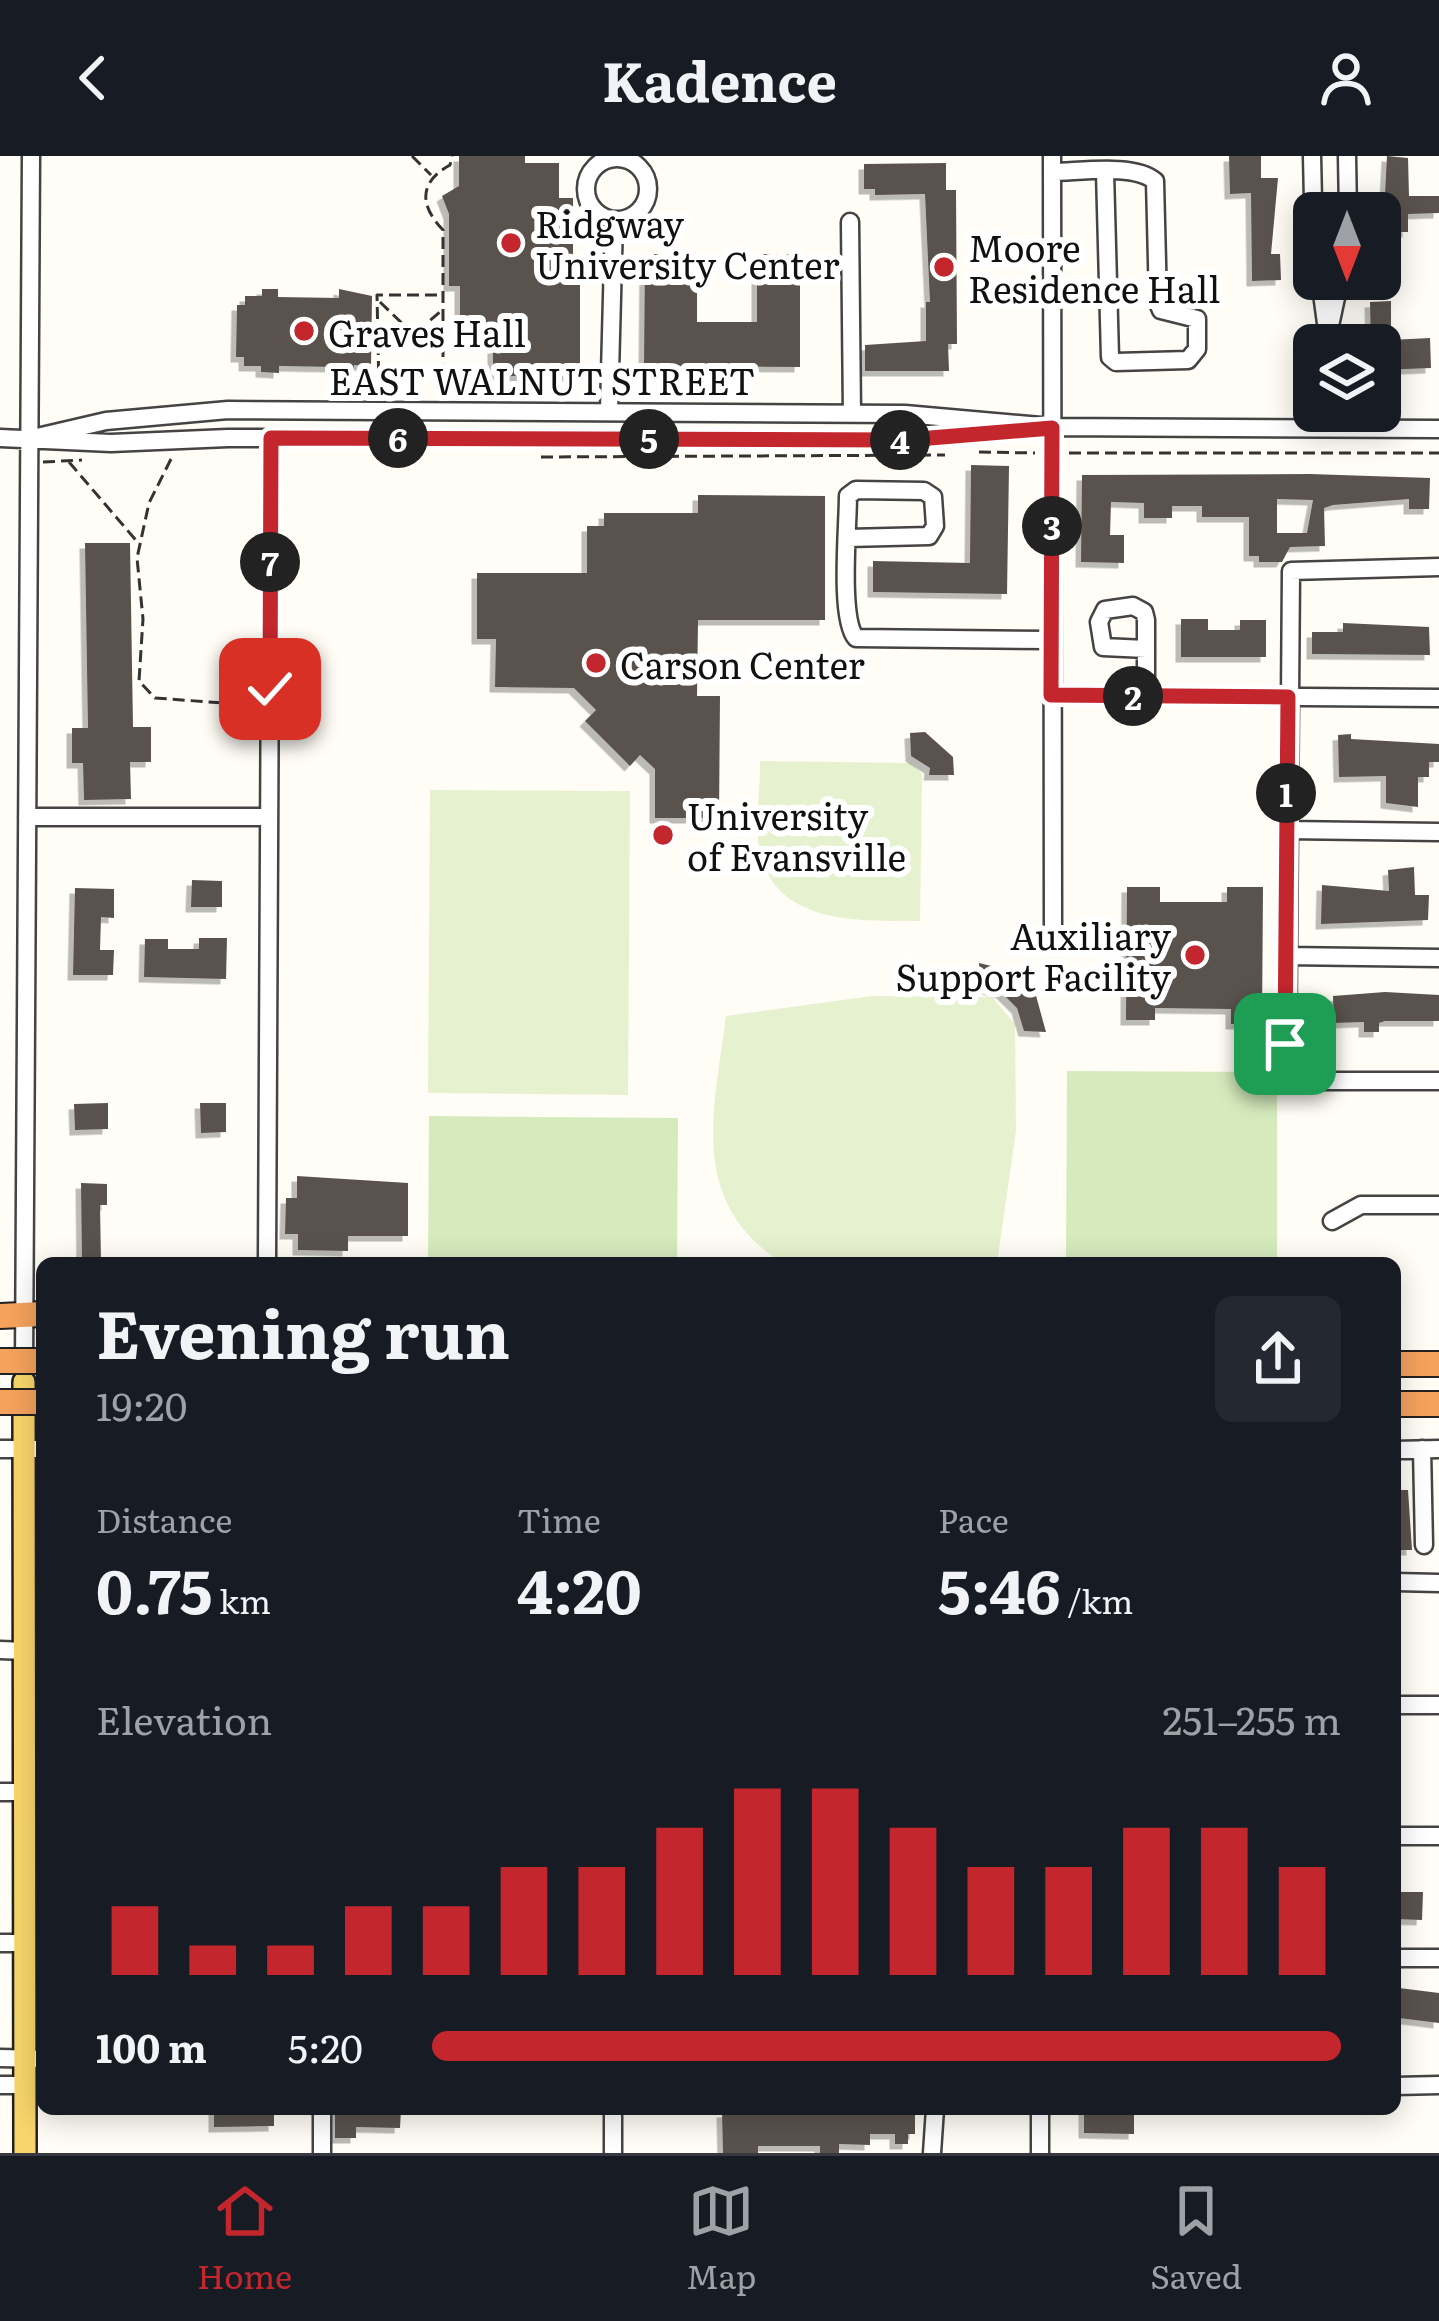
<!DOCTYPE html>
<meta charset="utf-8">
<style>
:root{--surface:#171b24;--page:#242831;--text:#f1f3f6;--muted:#9ea1a6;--line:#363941;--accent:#c4262e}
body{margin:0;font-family:Literata,serif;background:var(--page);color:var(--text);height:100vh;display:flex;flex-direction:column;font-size:45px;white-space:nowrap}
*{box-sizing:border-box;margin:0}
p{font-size:39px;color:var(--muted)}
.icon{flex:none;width:66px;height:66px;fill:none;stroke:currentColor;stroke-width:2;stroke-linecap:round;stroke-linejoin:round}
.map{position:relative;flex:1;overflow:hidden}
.details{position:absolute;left:36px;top:1101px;width:1365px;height:858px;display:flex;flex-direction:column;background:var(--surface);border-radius:18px;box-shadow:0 6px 30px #0003}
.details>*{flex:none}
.needle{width:78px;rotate:180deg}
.fabs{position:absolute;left:1293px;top:36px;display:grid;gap:24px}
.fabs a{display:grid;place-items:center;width:108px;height:108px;border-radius:18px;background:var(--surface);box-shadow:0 6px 30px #0003;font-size:60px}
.pin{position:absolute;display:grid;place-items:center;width:102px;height:102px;color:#fff;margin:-51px;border-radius:24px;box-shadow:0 6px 18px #0006}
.km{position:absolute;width:60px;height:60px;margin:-30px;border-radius:50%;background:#222;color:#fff;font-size:33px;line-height:60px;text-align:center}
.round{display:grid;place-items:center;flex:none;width:126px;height:126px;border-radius:18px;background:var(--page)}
.summary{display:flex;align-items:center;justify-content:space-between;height:204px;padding:0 60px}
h1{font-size:66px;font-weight:700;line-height:90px}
.metrics{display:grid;grid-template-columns:repeat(3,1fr);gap:18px;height:204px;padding:12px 60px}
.metrics div{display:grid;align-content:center}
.metrics b{font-size:60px;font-weight:700}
.metrics small{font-size:33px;font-weight:400}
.metrics p{font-size:33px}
.chart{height:336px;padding:24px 60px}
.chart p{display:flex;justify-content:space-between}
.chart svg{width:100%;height:216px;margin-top:12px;stroke:var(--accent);stroke-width:6}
ul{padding:0 60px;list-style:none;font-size:39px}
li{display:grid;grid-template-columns:192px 144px 1fr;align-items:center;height:90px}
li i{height:30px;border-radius:15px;background:var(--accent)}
header{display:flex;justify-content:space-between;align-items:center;height:156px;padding:0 60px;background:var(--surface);font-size:54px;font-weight:700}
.tab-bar{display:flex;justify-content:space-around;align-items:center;height:168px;border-top:3px solid var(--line);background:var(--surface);font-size:33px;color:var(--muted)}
.tab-bar a{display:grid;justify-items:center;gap:6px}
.tab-bar .active{color:var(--accent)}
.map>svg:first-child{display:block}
.green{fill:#d5ebbd}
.pitch{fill:#e6f2cf}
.building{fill:#5a524d;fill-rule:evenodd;filter:url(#shadow)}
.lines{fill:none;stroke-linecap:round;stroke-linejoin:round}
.minor-casing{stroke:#444;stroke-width:21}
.major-casing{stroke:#222;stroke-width:26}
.highway-casing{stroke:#222;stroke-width:28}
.path{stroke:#333;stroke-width:3;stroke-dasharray:12 6;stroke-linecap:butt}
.minor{stroke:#fff;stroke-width:16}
.major{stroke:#f9d66b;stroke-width:21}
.highway{stroke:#f5a25d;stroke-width:24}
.highway-bridge-casing{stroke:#222;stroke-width:28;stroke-linecap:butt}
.highway-bridge{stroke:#f5a25d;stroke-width:24}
.route-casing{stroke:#fff;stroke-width:24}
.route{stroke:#c4262e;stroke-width:15}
.poi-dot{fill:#c4262e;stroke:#fff;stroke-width:4.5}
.labels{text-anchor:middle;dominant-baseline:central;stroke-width:12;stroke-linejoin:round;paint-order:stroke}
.poi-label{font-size:36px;fill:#111;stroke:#fff;text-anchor:start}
.street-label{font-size:36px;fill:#111;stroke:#fff}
</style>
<header><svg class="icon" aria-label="back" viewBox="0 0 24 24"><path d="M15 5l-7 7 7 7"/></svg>Kadence<svg class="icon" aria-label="person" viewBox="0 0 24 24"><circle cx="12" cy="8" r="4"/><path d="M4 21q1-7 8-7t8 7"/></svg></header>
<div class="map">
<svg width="1439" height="1997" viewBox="0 0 1439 1997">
<defs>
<filter id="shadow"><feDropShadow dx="-5.5" dy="5.5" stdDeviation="0" flood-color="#0004"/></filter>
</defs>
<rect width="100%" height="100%" fill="#fffdf5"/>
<path class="green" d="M1067,915l210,1v191h-211z
M429,960l249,2 -1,145h-249z"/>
<path class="pitch" d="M760,605l151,2 11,11 -2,147c-60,0 -149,5 -161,-75 -5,-29 2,-56 1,-85z
M430,634l200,1 -2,304 -200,-2z
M872,840l120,1 23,27 1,107 -19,132h-215c-95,-62 -68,-152 -56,-247z"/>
<path class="building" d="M459,0h66v7h34v35h14v73h7v105h-87v-53h-33v-37h-11v-72l-7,-18 17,-10z
M1229,0h32v22h17l-7,76h9l1,26 -29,1 -1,-88 -21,1z
M1387,0l21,2 1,38h30v17l-31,1v18h-25z
M946,7v27h10l1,154h-9l1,27h-84v-26l61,-4v-39h4l-5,-108 -50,1v-6h-11v-25z
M645,98h52v68h60v-68l43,1v112l-156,-1z
M262,133h16v8l61,1v-9l33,7 -1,70 -17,-1v8h-15v-6l-60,-1v7l-18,-1v-6h-17v-9h-8l1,-52h8v-9h17z
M1391,145v39l39,-2 1,30 -51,2v-25h-9l-1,-43z
M971,309l38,1 -2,128 -134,-2v-31l97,2z
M1310,318l120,4 -1,31h-20v-10l-76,6 -9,3 1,38 -35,1 -8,15h-23v-6h-10v-39h-47v-11h-30v12h-28v-15l-33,-1 -1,33h14v28l-43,-1 1,-87zM1277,343l36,1 -6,33h-30z
M698,339l127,1v124h-127l-1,76h23l-1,122h-64v-49l-15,-14 -10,11 -45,-45 11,-11 -22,-22 -79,-1 1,-48h-19v-66h110v-47h17v-13h94z
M85,387h45l3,184h18v35h-21l1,37 -47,1 -1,-37h-11v-35h16z
M1181,463h27v11h32v-10h26v37h-85z
M1343,467l86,4 1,28 -118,-1v-22h31z
M925,576l28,25 1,18h-25l1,-7 -19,-12 -1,-23z
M1351,578v5l88,5v18h-10v15h-11v30l-32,-4v-27l-47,1 -1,-42z
M1414,711l1,28h14l-1,25 -107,4 1,-39 67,6 -1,-21z
M192,724l30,1v26h-31z
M1127,731h33v15h67v-15h36l-1,137h-31v-15l-76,-1v12h-29z
M75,732l39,1v29l-13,-1 -1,33h14l-1,25h-40z
M199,782h28l-1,41 -82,-2 1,-38h23v10h31z
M979,807l37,9 19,20 11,40 -22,-1 -7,-23 -15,-15 -22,-6z
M1385,836l54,3v26h-54l-6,2v9h-15v-10l-30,1 -1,-27z
M108,947v26l-33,1 -1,-26z
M200,947h26v29l-25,1z
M297,1020l111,7v53h-60v15l-50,-1v-16h-13l1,-36h11z
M81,1027l26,1v21h-7l1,58h-19z
M1395,1334h13l4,60h-17z
M1395,1736h28l-1,28 -27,-1z
M1399,1832l40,5v30l-40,-5z
M214,1953h60v17l-60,1z
M335,1953h66l-1,19 -44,-1v11h-21z
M915,1953v25h-7v10h-13v-10h-25v11l-31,-1v9h-19v-7h-62v7h-35l-1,-41z
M1084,1953h50v25l-50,-1z"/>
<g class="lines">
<g class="minor-casing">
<path id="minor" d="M1052,0l1,780
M1312,0l2,89
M1347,0l1,57
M586 33a31 31 0 1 1 62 0a31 31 0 1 1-62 0Z
M1052,16c27,0 82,-9 103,9l3,122 3,7 36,9v30l-9,11 -72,2 -6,-5 -5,-185
M850,66l2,192
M1320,123l9,66
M1331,165l9,-42
M609,255l5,-190
M0,282l111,5 117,-5 678,2 116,-9
M33,282l73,-17 122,-11 677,4 147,13 387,2
M848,382l81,-2 6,-10 -2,-29 -9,-6 -68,-1 -8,6c0,30 -9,123 8,142l195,2
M1439,411l-148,4 -4,510h152
M1146,493l-43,-2 -4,-25 6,-12 28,-4 11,6 2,8v76
M1050,539l389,3
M27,661h242
M1286,674l153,2
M1285,800l154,2
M1332,1065l29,-16h78
M267,1107l4,-825
M24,1211l7,-1211
M0,1293h42
M1422,1293l2,96
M1395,1294l44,-1
M1395,1426l44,1
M0,1494l25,1
M1395,1549h44
M0,1636h26
M1395,1680h44
M0,1787h25
M1395,1802h44
M0,1902l42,1
M0,1929h25
M1395,1930l44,-1
M322,1953v44
M613,1997v-44
M932,1997l3,-44
M1040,1997v-44"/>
</g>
<g class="major-casing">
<path id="major" d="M24,1226l1,771"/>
</g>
<g class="highway-casing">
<path id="highway" d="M0,1160l42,-2
M1395,1208h44
M1395,1248h44"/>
</g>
<path class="path" d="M412,0l19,19
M380,146l28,27
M380,174h39l22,-19
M420,175l21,16
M379,235l-2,-96h62
M443,237v-163c-24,-25 -24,-48 7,-65l2,-9
M979,296l56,1
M1069,297h370
M541,301l404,-2
M171,303l-22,44 -12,55 6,61 -4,62 16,17 95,7
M43,306l39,-2
M69,306l71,83"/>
<use href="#minor" class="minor"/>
<use href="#major" class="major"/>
<use href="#highway" class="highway"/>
<g class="highway-bridge-casing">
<path id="highway-bridge" d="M0,1205h42
M0,1246h42"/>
</g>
<use href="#highway-bridge" class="highway-bridge"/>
</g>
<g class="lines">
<g class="route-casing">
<path id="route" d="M270,533l1,-251 635,2 146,-12 -1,267 237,2 -3,347"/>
</g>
<use href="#route" class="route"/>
</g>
<g class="poi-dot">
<circle cx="511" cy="87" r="12"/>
<circle cx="944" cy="111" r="12"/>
<circle cx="304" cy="175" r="12"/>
<circle cx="596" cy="507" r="12"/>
<circle cx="663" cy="679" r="12"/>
<circle cx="1195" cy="799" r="12"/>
</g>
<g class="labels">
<g class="poi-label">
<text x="535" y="66">Ridgway<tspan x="535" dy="41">University Center</tspan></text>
<text x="968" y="90">Moore<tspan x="968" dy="41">Residence Hall</tspan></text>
<text x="328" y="175">Graves Hall</text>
<text x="620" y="507">Carson Center</text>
<text x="687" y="658">University<tspan x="687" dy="41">of Evansville</tspan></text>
<text x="1171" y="778" text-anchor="end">Auxiliary<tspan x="1171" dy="41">Support Facility</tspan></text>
</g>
<g class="street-label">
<text x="542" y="223">EAST WALNUT STREET</text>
</g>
</g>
</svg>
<div class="fabs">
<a><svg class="needle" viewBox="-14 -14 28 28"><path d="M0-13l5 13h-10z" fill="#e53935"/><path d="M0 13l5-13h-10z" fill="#9ea1a6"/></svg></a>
<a><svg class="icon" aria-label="layers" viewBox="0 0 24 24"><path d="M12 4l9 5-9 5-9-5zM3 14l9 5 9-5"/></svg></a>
</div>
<div class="pin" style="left:1285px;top:888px;background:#1e9e55"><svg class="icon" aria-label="arrive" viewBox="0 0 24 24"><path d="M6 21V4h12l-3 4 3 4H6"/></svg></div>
<div class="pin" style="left:270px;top:533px;background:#d93025"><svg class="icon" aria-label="check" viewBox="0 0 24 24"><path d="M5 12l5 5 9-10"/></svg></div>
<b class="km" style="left:1286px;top:637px">1</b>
<b class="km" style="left:1133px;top:540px">2</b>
<b class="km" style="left:1052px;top:370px">3</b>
<b class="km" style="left:900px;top:284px">4</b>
<b class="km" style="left:649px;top:283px">5</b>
<b class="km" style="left:398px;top:282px">6</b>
<b class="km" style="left:270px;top:406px">7</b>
<section class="details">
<div class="summary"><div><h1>Evening run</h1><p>19:20</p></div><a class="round"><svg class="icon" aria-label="share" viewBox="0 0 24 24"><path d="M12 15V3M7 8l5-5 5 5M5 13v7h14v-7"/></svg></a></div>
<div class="metrics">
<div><p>Distance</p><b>0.75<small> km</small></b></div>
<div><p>Time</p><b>4:20</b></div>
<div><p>Pace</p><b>5:46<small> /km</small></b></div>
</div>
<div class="chart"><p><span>Elevation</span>251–255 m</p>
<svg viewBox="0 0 160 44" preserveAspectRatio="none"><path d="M5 44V30M15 44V38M25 44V38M35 44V30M45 44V30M55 44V22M65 44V22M75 44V14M85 44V6M95 44V6M105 44V14M115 44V22M125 44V22M135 44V14M145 44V14M155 44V22"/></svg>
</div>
<ul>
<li><b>100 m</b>5:20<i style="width:100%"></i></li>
</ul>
</section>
</div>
<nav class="tab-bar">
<a class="active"><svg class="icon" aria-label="home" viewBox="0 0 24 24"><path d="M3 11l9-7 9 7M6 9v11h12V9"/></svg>Home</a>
<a><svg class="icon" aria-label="map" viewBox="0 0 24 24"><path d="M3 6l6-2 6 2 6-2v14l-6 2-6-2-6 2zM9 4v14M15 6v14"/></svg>Map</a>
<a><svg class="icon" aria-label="saved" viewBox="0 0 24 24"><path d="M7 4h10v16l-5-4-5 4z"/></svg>Saved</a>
</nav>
